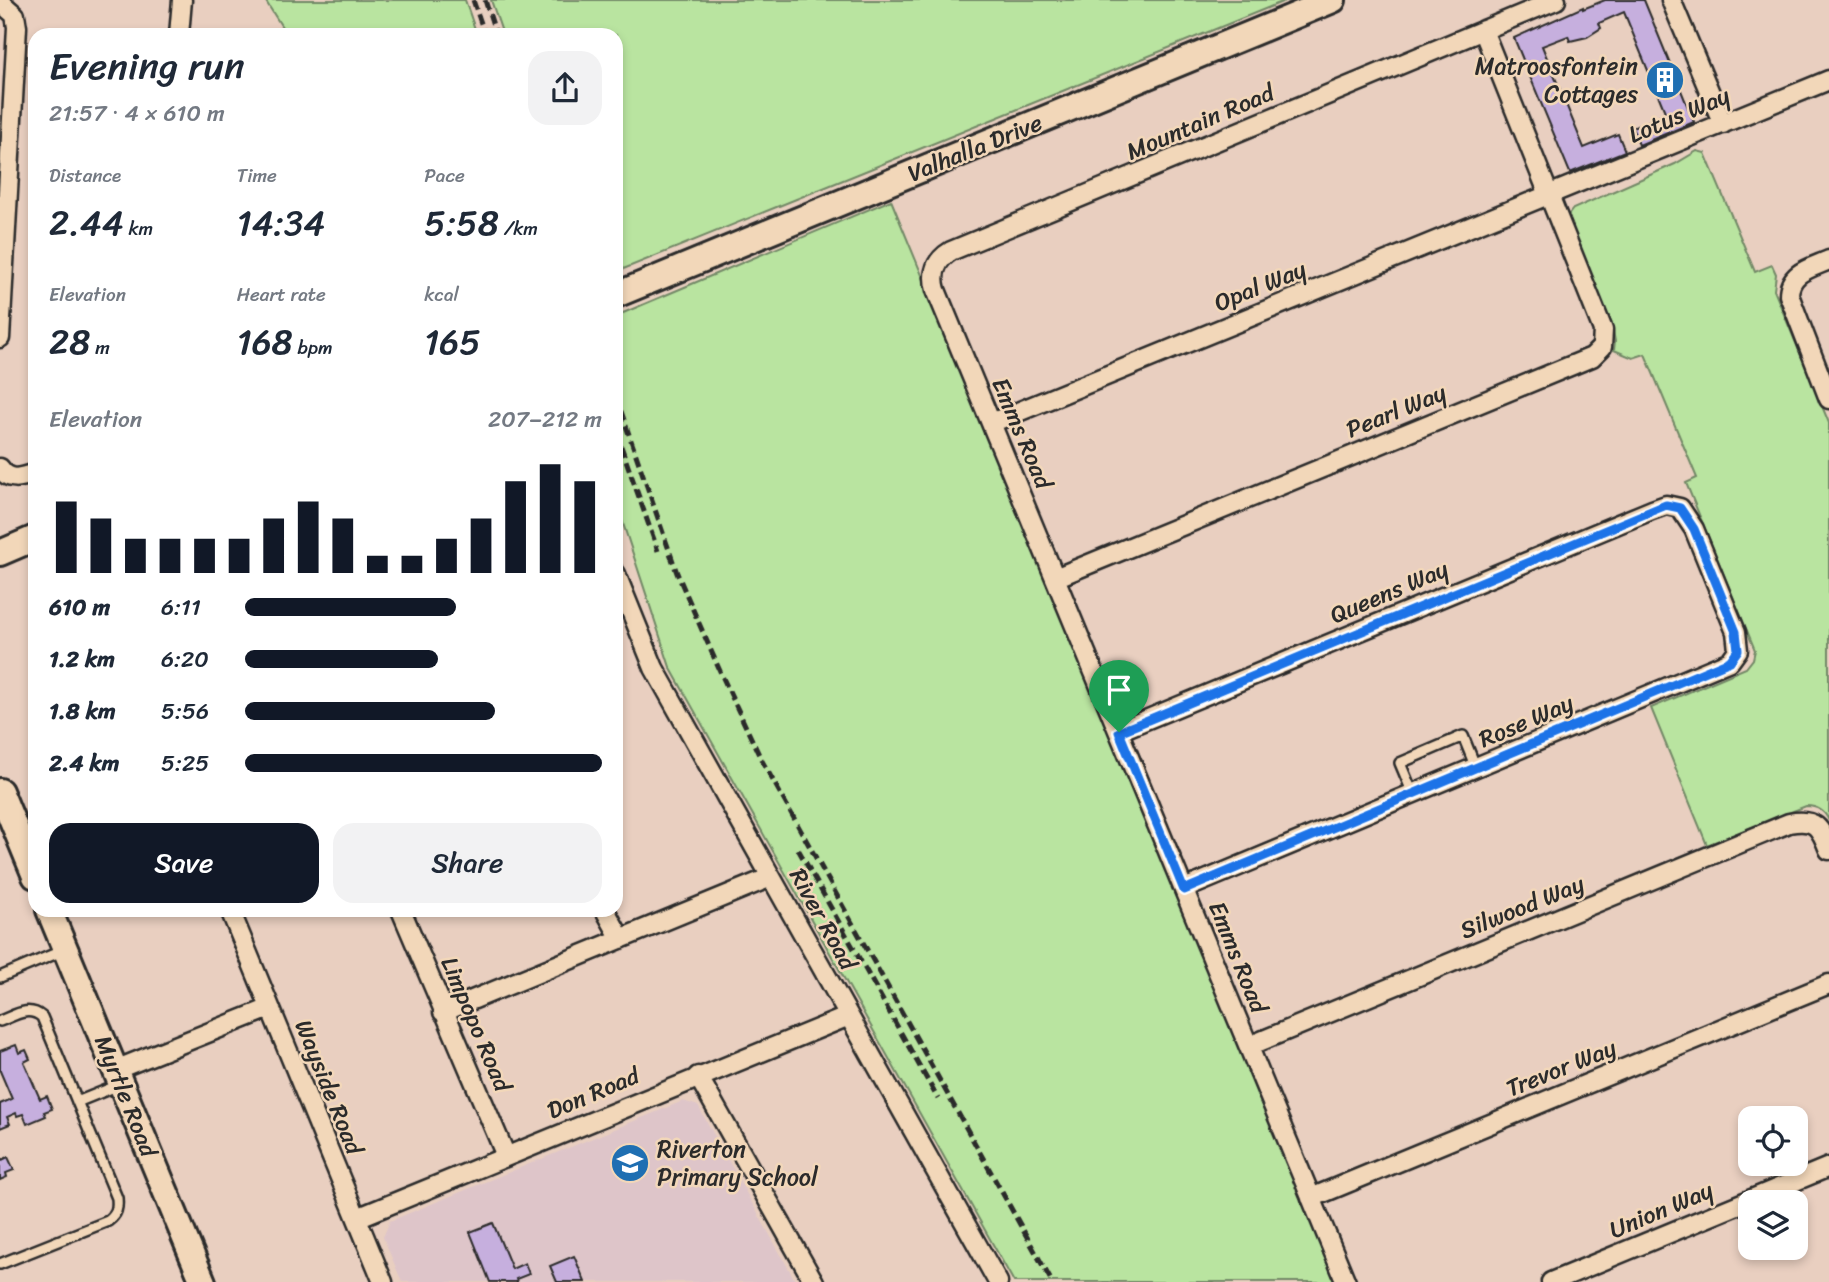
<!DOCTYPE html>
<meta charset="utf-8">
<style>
:root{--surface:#fff;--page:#f2f2f3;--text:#1f2937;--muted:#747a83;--accent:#111827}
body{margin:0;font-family:Sriracha,sans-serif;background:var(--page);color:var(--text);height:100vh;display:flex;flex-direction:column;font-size:26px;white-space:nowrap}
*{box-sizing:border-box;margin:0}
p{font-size:23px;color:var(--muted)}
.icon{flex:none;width:38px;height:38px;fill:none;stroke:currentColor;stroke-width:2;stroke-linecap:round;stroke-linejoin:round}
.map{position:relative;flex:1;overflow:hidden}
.panel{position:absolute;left:28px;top:28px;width:595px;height:889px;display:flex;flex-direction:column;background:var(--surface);border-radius:21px;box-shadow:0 4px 10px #0003}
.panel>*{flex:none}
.fabs{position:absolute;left:1738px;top:1106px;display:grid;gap:14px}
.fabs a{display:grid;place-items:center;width:70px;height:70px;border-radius:14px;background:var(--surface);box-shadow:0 4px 10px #0003;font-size:35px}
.pin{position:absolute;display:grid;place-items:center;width:60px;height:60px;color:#fff;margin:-72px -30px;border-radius:50% 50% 50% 0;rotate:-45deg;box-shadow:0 0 7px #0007}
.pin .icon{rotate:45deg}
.round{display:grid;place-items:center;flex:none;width:74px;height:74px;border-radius:21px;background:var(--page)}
.head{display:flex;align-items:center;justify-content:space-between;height:119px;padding:0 21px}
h1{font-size:38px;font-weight:600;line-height:52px}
.stats{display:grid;grid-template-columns:repeat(3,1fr);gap:10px;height:119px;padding:7px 21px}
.stats div{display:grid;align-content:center}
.stats b{font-size:35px;font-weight:600}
.stats small{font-size:19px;font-weight:400}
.stats p{font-size:19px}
.chart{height:196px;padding:14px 21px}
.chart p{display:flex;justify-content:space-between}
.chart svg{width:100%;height:126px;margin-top:7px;stroke:var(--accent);stroke-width:6}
.cta{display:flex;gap:14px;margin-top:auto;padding:14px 21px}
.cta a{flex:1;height:80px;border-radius:21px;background:var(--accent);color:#fff;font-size:28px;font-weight:600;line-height:80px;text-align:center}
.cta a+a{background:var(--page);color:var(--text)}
ul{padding:0 21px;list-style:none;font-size:23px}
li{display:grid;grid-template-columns:112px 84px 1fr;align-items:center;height:52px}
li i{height:18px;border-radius:9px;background:var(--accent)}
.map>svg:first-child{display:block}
.built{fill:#dec5c9}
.green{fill:#b9e4a0;stroke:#728866;stroke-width:2}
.building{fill:#c6afde;stroke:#2b2b2b;stroke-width:2}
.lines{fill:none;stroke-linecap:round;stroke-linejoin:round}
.lane-casing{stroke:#2b2b2b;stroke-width:14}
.street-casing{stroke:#2b2b2b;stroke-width:23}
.secondary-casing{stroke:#2b2b2b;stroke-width:30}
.lane{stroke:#f2d7b9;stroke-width:9}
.street{stroke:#f2d7b9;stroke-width:18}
.secondary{stroke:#f2d7b9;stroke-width:24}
.rail{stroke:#2b2b2b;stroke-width:5;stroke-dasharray:10 5;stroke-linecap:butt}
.route-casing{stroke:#fff;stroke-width:14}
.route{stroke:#1a73e8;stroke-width:9}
.labels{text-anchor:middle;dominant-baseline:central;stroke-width:5;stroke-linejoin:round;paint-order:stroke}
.poi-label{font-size:24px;fill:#2b2b2b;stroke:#f2d7b9;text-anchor:end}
.street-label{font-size:24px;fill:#2b2b2b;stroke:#f2d7b9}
</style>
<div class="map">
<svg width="1829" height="1282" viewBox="0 0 1829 1282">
<rect width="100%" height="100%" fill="#e9cfc0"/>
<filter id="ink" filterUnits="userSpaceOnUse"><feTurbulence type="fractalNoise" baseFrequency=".0143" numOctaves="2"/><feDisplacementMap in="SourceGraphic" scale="14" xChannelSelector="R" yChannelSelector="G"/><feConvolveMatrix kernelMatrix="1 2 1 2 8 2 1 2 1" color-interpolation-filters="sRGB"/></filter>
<g filter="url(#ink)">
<path class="built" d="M683,1101l15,5 98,176h-394l-19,-45 7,-16z"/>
<path class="green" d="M265,0h200l12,35h-190z
M491,0h796l-671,272v-237h-113z
M1697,151l8,2 50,119 17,-7 4,9 -2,16 55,133v398c-4,-10 -11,-15 -23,-15l-99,39 -56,-137 95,-40 7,-9 2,-9 -69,-167 11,-5 -52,-124 -12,4 -19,-8 1,-9 -2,-10 -47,-113 7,-9 102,-45z
M891,200l446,1082h-323l-344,-615 -54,-165v-186z"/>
<path class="building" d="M1605,0h39l50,122 -55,23 -7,-17 34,-14 -42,-102 -25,11 2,5 -14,9 -17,4 -2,-5 -26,10 42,102 34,-14 7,17 -55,22 -56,-135 69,-31v2z
M16,1045l3,8 7,-3 4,9 -6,3 16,37 7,-3 5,13 -8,3 2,4 -19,8 -4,-10 -6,2 -1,-3 -9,4 3,7 -10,4v-24l12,-5 -12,-28v-20z
M0,1154l2,6 6,-3 6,13 -8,3 1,4 -7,3z
M493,1223l19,46 13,-6 4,11 -13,5 1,3h-27l-20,-50z
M574,1256l11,26h-28l-7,-16z"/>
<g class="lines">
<g class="lane-casing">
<path id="lane" d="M1413,794l-13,-31 63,-27 13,32
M0,977l64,-27
M0,1021c14,-5 28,-16 42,-4l75,181c1,10 0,16 -9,23l-108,43
M77,1102l42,-17"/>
</g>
<g class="street-casing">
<path id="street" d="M1671,0l52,124
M0,2l15,13 2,12 -17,311
M179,35l3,-35
M1829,260c-18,8 -40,12 -40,35l40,104
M991,423l838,-343
M0,468c9,14 21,10 35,5
M616,574l38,94 344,614
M1055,578l537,-221 10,-10 1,-17 -120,-300
M1119,731l533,-221 14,-5 14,3 14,21 42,103 2,18 -8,11 -546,228
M230,910l153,372
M401,910l105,246
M605,910l16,29
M443,1012l328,-135
M1249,1046l540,-223c27,-5 31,4 40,27
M115,1070l155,-62
M698,1076l116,206
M1311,1198l518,-214
M357,1218l492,-202
M1346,1282l-410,-992c-5,-17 0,-30 15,-39l605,-251
M1551,1282l278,-115"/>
</g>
<g class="secondary-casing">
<path id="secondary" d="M616,295l717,-295
M0,553l35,-15
M0,791l35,85
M49,910l154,372"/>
</g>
<use href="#lane" class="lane"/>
<use href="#street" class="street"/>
<use href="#secondary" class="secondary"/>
<path class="rail" d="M473,0l12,35
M485,0l11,35
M616,397l61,176 46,105 38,81 291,523
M616,432l42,119
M798,849l140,250"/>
</g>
</g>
<g class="lines" filter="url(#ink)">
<g class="route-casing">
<path id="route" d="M1666,505l14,3 14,21 42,103 2,18 -8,11 -546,229 -65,-158z"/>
</g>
<use href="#route" class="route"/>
</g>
<defs>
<g id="building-disc" transform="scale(2.0125)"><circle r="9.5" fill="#1f6fb2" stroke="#f2d7b9"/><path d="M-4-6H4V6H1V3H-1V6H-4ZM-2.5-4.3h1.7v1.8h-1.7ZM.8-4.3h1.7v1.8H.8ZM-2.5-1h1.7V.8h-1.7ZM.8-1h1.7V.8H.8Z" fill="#fff"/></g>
<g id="school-disc" transform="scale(2.0125)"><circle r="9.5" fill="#1f6fb2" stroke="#f2d7b9"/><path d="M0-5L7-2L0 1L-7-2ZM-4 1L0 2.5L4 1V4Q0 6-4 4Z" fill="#fff"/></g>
</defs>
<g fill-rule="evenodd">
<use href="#building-disc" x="1665" y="80"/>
<use href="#school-disc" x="630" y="1163"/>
</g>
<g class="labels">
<g class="poi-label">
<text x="1638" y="66">Matroosfontein<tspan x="1638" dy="28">Cottages</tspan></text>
<text x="657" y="1149" text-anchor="start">Riverton<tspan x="657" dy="28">Primary School</tspan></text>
</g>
<g class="street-label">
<text transform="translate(1679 115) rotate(-23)">Lotus Way</text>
<text transform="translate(1200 122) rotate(-23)">Mountain Road</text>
<text transform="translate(975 148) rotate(-22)">Valhalla Drive</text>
<text transform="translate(1260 286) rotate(-22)">Opal Way</text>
<text transform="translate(1396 411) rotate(-22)">Pearl Way</text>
<text transform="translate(1022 433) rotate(67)">Emms Road</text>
<text transform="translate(1389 592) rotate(-23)">Queens Way</text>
<text transform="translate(1526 721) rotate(-23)">Rose Way</text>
<text transform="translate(1522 907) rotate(-22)">Silwood Way</text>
<text transform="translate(823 919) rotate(61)">River Road</text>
<text transform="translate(1238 957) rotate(68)">Emms Road</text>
<text transform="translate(476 1024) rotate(67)">Limpopo Road</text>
<text transform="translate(1561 1068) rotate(-22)">Trevor Way</text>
<text transform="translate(329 1087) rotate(68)">Wayside Road</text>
<text transform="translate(593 1093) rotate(-23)">Don Road</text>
<text transform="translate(126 1096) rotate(68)">Myrtle Road</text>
<text transform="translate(1661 1210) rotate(-23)">Union Way</text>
</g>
</g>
</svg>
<div class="fabs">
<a><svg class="icon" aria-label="locate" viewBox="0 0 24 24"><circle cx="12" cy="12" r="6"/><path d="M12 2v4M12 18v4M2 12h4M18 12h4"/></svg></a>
<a><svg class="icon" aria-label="layers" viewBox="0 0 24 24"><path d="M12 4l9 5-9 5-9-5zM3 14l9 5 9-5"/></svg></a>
</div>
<div class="pin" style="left:1119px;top:732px;background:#1e9e55"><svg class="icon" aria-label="arrive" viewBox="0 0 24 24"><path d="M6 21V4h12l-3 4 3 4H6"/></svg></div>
<section class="panel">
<div class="head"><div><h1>Evening run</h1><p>21:57 · 4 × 610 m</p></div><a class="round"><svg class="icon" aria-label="share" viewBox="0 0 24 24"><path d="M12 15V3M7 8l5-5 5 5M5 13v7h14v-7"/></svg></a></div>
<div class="stats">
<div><p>Distance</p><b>2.44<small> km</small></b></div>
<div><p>Time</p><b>14:34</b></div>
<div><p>Pace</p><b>5:58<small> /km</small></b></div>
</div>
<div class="stats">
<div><p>Elevation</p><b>28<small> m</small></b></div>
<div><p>Heart rate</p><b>168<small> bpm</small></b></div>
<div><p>kcal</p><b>165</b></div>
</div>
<div class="chart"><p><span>Elevation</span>207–212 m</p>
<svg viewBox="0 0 160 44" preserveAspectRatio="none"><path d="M5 44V19M15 44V25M25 44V32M35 44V32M45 44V32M55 44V32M65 44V25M75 44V19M85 44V25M95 44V38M105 44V38M115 44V32M125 44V25M135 44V12M145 44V6M155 44V12"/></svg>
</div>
<ul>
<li><b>610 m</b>6:11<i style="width:59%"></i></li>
<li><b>1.2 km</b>6:20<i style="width:54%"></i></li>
<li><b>1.8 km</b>5:56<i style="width:70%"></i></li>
<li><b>2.4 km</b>5:25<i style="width:100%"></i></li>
</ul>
<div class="cta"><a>Save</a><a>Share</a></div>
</section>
</div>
